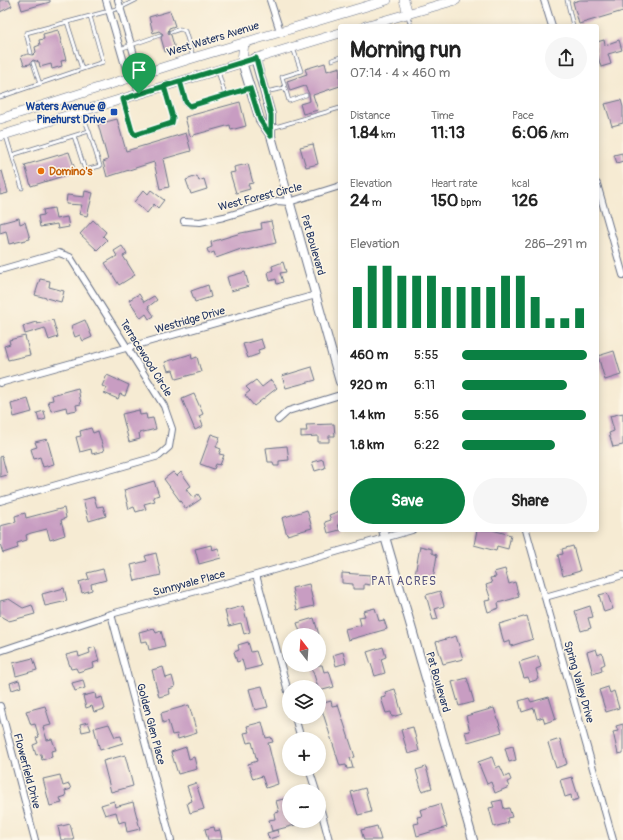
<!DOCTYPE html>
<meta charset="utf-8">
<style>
:root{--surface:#fff;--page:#f6f6f6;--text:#222;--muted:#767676;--accent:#0b8043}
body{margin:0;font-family:Pangolin,sans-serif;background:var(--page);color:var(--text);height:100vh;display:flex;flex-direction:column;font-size:15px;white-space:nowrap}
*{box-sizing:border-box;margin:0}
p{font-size:13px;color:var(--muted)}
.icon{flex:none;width:22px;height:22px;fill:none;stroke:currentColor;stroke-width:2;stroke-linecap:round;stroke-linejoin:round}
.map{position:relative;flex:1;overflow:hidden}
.details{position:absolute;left:338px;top:24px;width:261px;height:508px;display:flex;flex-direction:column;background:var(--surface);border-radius:4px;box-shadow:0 2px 10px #0003}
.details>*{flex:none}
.needle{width:26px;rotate:343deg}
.buttons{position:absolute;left:282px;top:628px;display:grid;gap:8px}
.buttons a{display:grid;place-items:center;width:44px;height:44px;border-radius:50%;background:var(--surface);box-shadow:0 2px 10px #0003;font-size:20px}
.pin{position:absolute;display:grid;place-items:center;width:34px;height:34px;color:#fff;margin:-41px -17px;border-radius:50% 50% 50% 0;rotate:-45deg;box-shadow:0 0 4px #0007}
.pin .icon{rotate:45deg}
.round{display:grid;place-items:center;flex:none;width:42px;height:42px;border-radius:21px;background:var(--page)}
.headline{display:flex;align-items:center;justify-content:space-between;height:68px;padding:0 12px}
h1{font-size:22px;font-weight:800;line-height:30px}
.stats{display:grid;grid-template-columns:repeat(3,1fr);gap:6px;height:68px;padding:4px 12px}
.stats div{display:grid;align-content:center}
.stats b{font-size:17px;font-weight:800}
.stats small{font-size:11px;font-weight:400}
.stats p{font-size:11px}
.chart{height:112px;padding:8px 12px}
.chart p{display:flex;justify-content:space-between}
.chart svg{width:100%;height:72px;margin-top:4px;stroke:var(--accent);stroke-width:6}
.action{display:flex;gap:8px;margin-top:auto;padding:8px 12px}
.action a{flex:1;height:46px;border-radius:24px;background:var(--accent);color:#fff;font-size:16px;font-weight:800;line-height:46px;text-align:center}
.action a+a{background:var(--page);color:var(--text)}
ul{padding:0 12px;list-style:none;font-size:13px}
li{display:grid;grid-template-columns:64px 48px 1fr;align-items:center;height:30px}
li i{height:10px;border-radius:5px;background:var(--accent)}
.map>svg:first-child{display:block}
.building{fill:#c89dc2}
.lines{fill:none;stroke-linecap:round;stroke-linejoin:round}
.service-casing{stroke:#687187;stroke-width:4.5}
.minor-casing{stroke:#687187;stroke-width:8}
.tertiary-casing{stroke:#687187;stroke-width:10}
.secondary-casing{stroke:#687187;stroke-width:10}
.service{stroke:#fff;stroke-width:3}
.minor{stroke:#fff;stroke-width:6}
.tertiary{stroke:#fff;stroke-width:8}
.secondary{stroke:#fff;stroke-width:9}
.route-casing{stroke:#fff;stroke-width:8}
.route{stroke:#0b8043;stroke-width:5}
.transit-dot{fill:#1a4fb4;stroke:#fcf5e5;stroke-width:1.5}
.food-dot{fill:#e8710a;stroke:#fcf5e5;stroke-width:1.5}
.labels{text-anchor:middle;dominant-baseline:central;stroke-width:3;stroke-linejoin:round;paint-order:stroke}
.street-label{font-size:11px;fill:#1b2f5e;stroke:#fcf5e5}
.transit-label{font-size:11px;font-weight:bold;fill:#164399;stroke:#fcf5e5;text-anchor:end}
.food-label{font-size:11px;font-weight:bold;fill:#c56008;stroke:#fcf5e5;text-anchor:start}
.neighbourhood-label{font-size:12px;letter-spacing:1px;fill:#585681;stroke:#fcf5e5}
</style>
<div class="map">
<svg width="623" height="840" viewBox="0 0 623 840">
<rect width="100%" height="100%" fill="#fcf5e5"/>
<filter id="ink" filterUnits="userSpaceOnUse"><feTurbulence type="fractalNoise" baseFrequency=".025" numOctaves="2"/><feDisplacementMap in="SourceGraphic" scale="8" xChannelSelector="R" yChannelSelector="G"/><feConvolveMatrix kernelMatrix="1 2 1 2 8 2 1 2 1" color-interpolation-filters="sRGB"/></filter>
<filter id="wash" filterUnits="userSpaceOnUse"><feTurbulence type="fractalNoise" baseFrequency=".012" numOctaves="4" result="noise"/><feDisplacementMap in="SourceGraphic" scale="16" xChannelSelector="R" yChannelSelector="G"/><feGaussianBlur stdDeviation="0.9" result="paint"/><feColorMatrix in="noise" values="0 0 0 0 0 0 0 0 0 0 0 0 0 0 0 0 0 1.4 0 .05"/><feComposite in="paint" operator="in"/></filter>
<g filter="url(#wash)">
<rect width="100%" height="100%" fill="#f6ebd3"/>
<g id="blocks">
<path class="building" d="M0,0h9l3,6 -12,6z
M19,0h31v2l-28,8z
M580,0h43v11l-44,13 -6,-22z
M170,11l5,15 -6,2 -1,5 3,2 4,14 -10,3 -4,-14 2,-4 -4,-3 -6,2 -4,-16z
M58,30l8,30 -5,1 1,5 -10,3 -1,-5 -11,3 -1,-5 -6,-2 -3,4 -6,1 -3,-9 7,-2 5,1 3,-3 -1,-5 5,-2 -1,-5 5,-1 -1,-5z
M604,40l1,5 14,-5 3,10 -14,4 3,10 -10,3 -4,-14v-11z
M325,63l2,8 13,-4v19l-27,9 5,15 -15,4 -3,-10 10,-3 -1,-7 -4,-8 -15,5 -3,-10 20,-7 -2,-5z
M621,100l2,7v16l-11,3 -7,-22z
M240,102l6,24 -15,4 -1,-5 -40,11 -5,-19z
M117,119l9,32 60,-18 5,18 -28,8 6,28 -9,2 -6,-27 -47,15 -4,-15 5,-2 -10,-36z
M313,144l5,20 -12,3 -6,-20z
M69,152l7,20 -45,14 -6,-21z
M622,153l1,8 -6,2 -3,-8z
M248,164l5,19 -5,1 2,5 -14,4 -6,-20 5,-1 -1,-5z
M2,171l6,22 -8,2v-23z
M197,176l2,5 5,-2 3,10 -16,5 -5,-14z
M144,190l4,4 3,-4 13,10 -6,8 -4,-4 -7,9 -13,-11z
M85,191l8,2 -6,23 -8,-2 3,-9 -16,-1 1,-9 17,2z
M54,208l2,11 11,-2 2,10 -11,2 -1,-5 -17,3 -2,-11 6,-1 -1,-5z
M19,218l1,6 5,-2 5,17 -21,5 -3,-13 -6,2v-10z
M93,220l13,12 -3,4 4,4 -10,10 -17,-16z
M271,221l5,22 -34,8 -1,-2 -25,9 -2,-6 -5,2 -2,-5 5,-2 -1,-5 30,-9 21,-4 -1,-6z
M122,246l5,8 -4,2 12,19 -16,10 -14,-22 12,-7 -3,-5z
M283,262l3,10 -6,1 3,9 -6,2 -1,-5 -6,2 -2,-9 5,-2 -1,-4z
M245,272l4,14 -18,5 -4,-14z
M40,279l10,2 -1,6 15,4 -3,11 -26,-7z
M208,285l3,12 -16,5 -4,-11z
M139,294l5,8 10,-6 3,4 -9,7 6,9 -5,3 -3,-5 -5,4 -12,-18z
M53,320l5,17 -9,3 -4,-12 -20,6 -2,-8 13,-4 1,2z
M85,320l7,17 -9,4 -3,-6 -5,2 -4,-11z
M25,336l5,19 -22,5 -4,-14 6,-2 -1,-4z
M261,339l3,9 -6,2 1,4 -11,4 -5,-14z
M614,351l7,24 -16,5 -7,-24z
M191,354l1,5 5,-2 4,15 -25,7 -3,-9 -5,1 -3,-9z
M312,367l4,13 -30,8 -4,-12z
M107,375l22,10 -4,11 -5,-2 -2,5 -14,-6 3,-5 -5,-2z
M256,380l6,7 9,-7 6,8 -23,18 -9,-11 5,-4 -4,-4z
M78,388l3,16 -5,1 1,5 -10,2 -1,-5 -15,4 -3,-10 5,-1 -1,-5z
M194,394l9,20 -4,2 4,10 -8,4 -13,-31z
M28,399l4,13 -18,5 -3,-13z
M139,410l1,5 6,-1 1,5 6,-1 3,11 -17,4 1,6 -11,3 -7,-28z
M44,411l2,8 -7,2 -2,-8z
M623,413v32l-10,2 -4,-14 5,-2 -4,-15z
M334,424l1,12h-6v6h-11v-6l-17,1v-6h6l-1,-6z
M91,428l2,5 5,-2 6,20 -12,3 -1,-5 -11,3 -4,-15 5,-1 -1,-5z
M211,434l9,3 -4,10 5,2 -2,5 5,1 -4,10 -4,-1 -2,5 -14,-5z
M47,439l7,25 -11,3 -3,-10 -6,2 -3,-10 6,-2 -2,-5z
M287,446l2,14 -10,1v5h-5l-1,-4h-5l-2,-14z
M2,456l5,19 -7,2v-20z
M323,459l2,9 -10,3 -3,-9z
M173,472l4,4 4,-4 10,14 -5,3 7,9 5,-4 3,5 -15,10 -22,-30z
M154,481l5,14 -6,2 2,4 -11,3 2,5 -10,3 -2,-5 -5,2 -5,-19z
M94,497l3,10 6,-1 3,10 -17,5 -6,-21z
M64,508l2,10 -5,2 4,15 -15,5 -3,-11 -16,4 -5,2 1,5 -10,3 1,5 -15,5 -3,-9v-18l16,-4 -1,-6 10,-3 1,5z
M307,510l5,18 -25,7 -5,-17z
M340,511v13h-2l2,6 -12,3 -3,-11 6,-2 -2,-5z
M477,530h15l19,5 -3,14 -11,-3 -1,5 -22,-6z
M211,545l1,5 6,-2 3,10 -22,6 -4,-15z
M420,546l12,3v4l5,2 -4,24 -18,-4z
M573,546l7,25 -17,5 -5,-21 5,-1 -1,-5z
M156,553l5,22 -26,6 -4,-16 16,-4 -2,-5z
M103,569l3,11 -15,4 1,6 -10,3 -3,-11 10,-3 -2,-6z
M505,569l4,15 6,-2 4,15 -21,6 1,5 -11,4 -3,-11 6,-1 -5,-15 6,-2 -2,-5 6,-1 -2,-5z
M342,573l28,2v10l-6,-1v5h-11v-5l-11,-1z
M309,584l5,22 -17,4 -5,-22z
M64,588l3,13 -22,5 -3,-12z
M440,591l4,15 -9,3 3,10 -5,1 -7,-25z
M607,593l6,16 -9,3 -5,-17z
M9,599l14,9 9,-3 3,9 -26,7 -9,-5v-15z
M243,606l7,26 -6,2 -3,-11 -12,3 -4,-15z
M590,606l3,11 -5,1 3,10 -10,3 -6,-20z
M375,608l4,13 5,-1 3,9 -39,11 -3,-11 16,-4 -2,-8 6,-1 -2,-5z
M527,616l6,23 -22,7 -1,-5 -6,2 -5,-19z
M314,618l5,17h-18l-4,-12z
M154,628l2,5 5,-2 4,15 -16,4 -2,-9 -6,1 -2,-10z
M456,636l7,23 -20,5 -7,-22z
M248,642l3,10 5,-1 5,15 -16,4 -3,-10 -5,2 -3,-10 5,-2 -1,-5z
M95,647l4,14 -6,2 1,4 -16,5 -2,-4 -5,1 -5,-14 12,-3 1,5 11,-4 -1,-4z
M383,647l3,10 -5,2 4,14 -10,3 -8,-24z
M596,649l2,6 4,-2 3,11 -4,2 1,5 -9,3 -6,-22z
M343,652l3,11 -10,3 -3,-11z
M538,656l3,11 -5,2 3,10 -9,3 -2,-5 -4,1 -5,-16z
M33,658l4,12 -21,6 -3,-13z
M311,665h11l2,7 5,-1 5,16 -15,4z
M163,667l3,11 6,-2 3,11 -6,2 1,5 -11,3 -7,-27z
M467,678l7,24 -15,4 -7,-24z
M19,680l2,7 -9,3 -2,-7z
M83,680l2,8 -10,3 -3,-8z
M262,686l6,21 -13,3 -6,-21z
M608,687l2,6 4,-2 5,17 -13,4 -7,-22z
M395,689l7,25 -10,3 -1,-5 -5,1 -5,-15 5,-1 -1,-5z
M95,693l1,6 6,-2 3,12 -11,3 -2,-6 -6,2 -3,-12z
M549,697l7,22 -11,4 -2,-6 -6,2 -3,-11 -12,4 -3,-11 10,-3 2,4z
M331,701l1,5 6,-1 17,52 -5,1 3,10 -6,1 -1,-4 -6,1 -20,-62z
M189,705l8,28 -19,6 -1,-5 -5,1 -4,-14 -5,2 -2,-10z
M45,706l6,19 -8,2 4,13 5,-1 4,11 -5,1 1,6 -10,3 -1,-6 -5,1 -3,-10 5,-2 -2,-5 3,-1 -4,-13 -4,1 -5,-14z
M494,708l8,24 -34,10 -3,-10 5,-1 -4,-15z
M88,722l3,8 -9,2 -2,-8z
M262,722l4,16 5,-1 2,5 -5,1 10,41 -12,4 -4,-12 -9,3 -5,-15 9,-3 -5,-19 -5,1 -3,-10 5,-1 -2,-6z
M109,724l6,13 6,-1 2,7 -23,7 -6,-22z
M623,724v29l-5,1 -5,-22 5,-1 -2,-5z
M413,727l6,24 -11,3 -7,-24z
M560,739l7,25 -11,4 -8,-25z
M513,746l3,14 -7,2 -4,-14z
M186,747l3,12 5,-2 3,12 -19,5 -7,-22z
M125,755l8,31 -22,6 -8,-31z
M492,757l4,11 4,-2 5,11 4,-2 2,5 -4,2 2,5 -14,6 -4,-11 -4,2 -9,-22z
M426,767l6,21 -10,3 -6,-21z
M60,775l3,11 6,-2 2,5 -6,2 1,5 -6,2 2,5 -12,3 -7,-27z
M572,777l7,22 -7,2 -1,-6 -6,2 -5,-17z
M196,783l8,26 -14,4 -3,-10 5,-2 -5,-15z
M365,788l6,24 -13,3 -7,-23z
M287,798l2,23h14v2l-31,8 -3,-11 6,-1 -1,-6 5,-1 -3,-11z
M502,800l2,9 5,-1 3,9 -5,1 1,5 -14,4 -5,-19 5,-1 -2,-5z
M114,801l1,6 18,-5 7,27 -13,3 -2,-11 -6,2 -3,-11 -11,3 -4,-10z
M440,804l7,23 -30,9 -3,-12 5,-1 -2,-6 5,-1 -2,-6z
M70,824l4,16h-13l-3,-13z
M377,826l4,14h-17l-3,-10z
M214,827l1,4 5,-1 2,10h-14l-3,-11z
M277,830l2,6 -10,3 -2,-6z"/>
</g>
</g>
<g filter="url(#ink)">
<use href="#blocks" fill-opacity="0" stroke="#687187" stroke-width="1"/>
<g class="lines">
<g class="service-casing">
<path id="service" d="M567,0l6,26
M408,16l3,10
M67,22l15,47
M171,32l9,-3 5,2 8,26
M293,48l8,23 -19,6 7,24 17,-6
M120,49l40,-14
M31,53l-5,-20 64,-17
M332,60l8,-3
M33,63l7,21
M218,71l7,24
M180,83l5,20 5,3 60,-18
M265,92l20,-4
M0,97l103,-35 -13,-46 30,-8 16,-8
M123,100l9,31 3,4 35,-10 3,-7 -8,-30
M272,128l68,-20
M6,136l16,52
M74,136l11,34 15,-4 -11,-35
M12,155l77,-24 -7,-18"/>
</g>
<g class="minor-casing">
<path id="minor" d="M106,0l20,69 8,7
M118,0l19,65 -3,11 5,18
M270,0l10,31
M544,0l8,26
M597,184l26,91
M184,221l16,1 24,-5 53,-16 12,1 51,-16
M0,270l59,-17 11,4 94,149 8,23 -3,18 -10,9 -159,45
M0,383l316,-88
M278,420l10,-9 52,-16
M526,530l87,310
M256,575l33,120
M545,597l78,-22
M111,614l60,226
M0,651l111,-37 145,-39 156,-45
M0,706l35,134
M295,717l6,22
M309,769l7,22
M319,803l10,37"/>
</g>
<g class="tertiary-casing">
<path id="tertiary" d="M255,58l16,57v21
M242,62l18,58 11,16 69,246
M383,530l90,310"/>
</g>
<g class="secondary-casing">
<path id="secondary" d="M404,0l4,14
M365,26l91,-26
M242,62l2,-20
M0,119l193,-61 194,-58
M0,136l340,-103"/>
</g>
<use href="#service" class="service"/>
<use href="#minor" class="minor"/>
<use href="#tertiary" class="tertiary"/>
<use href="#secondary" class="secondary"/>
</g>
</g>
<g class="lines" filter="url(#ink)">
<g class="route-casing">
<path id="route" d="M139,94l-16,5 9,32 3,4 37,-12 1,-5 -9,-32 16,-5 6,21 4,4 60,-18 10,32 11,16v-21l-15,-57 -117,36"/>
</g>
<use href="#route" class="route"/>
</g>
<rect class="transit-dot" x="110" y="108" width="8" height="8" rx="2"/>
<circle class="food-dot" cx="41" cy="171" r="4"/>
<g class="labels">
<g class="street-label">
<text transform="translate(213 39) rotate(-17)">West Waters Avenue</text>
<text transform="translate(260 197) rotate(-14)">West Forest Circle</text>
<text transform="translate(313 245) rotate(74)">Pat Boulevard</text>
<text transform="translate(190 320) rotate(-16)">Westridge Drive</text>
<text transform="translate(146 358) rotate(58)">Terracewood Circle</text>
<text transform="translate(189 583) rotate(-15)">Sunnyvale Place</text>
<text transform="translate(438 682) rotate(74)">Pat Boulevard</text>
<text transform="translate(579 682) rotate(74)">Spring Valley Drive</text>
<text transform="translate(151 724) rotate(75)">Golden Glen Place</text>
<text transform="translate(27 771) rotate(75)">Flowerfield Drive</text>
</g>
<g class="transit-label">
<text x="106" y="106">Waters Avenue @<tspan x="106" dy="13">Pinehurst Drive</tspan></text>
</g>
<g class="food-label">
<text x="49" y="171">Domino's</text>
</g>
<g class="neighbourhood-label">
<text x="404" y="581">PAT ACRES</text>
</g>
</g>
</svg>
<div class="buttons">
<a><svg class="needle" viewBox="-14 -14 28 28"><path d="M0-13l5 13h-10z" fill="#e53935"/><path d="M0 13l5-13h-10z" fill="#767676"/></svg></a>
<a><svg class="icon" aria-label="layers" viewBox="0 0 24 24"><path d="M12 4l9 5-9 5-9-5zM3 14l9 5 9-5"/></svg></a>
<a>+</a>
<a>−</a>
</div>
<div class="pin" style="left:139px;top:94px;background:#1e9e55"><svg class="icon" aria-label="arrive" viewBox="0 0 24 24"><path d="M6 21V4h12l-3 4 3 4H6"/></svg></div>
<section class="details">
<div class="headline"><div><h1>Morning run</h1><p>07:14 · 4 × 460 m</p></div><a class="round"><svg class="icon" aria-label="share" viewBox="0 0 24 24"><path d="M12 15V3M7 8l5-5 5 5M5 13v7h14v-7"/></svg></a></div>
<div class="stats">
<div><p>Distance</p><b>1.84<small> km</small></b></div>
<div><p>Time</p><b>11:13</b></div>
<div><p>Pace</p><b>6:06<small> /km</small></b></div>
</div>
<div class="stats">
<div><p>Elevation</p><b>24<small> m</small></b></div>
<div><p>Heart rate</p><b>150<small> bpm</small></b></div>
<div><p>kcal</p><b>126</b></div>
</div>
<div class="chart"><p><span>Elevation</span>286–291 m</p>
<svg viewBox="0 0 160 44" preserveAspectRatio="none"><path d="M5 44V19M15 44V6M25 44V6M35 44V12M45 44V12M55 44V12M65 44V19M75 44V19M85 44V19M95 44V19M105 44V12M115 44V12M125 44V25M135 44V38M145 44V38M155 44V32"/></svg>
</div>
<ul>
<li><b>460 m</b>5:55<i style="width:100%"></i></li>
<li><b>920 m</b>6:11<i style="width:84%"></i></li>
<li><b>1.4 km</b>5:56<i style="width:99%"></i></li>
<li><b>1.8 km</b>6:22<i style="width:74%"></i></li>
</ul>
<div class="action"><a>Save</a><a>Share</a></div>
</section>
</div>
